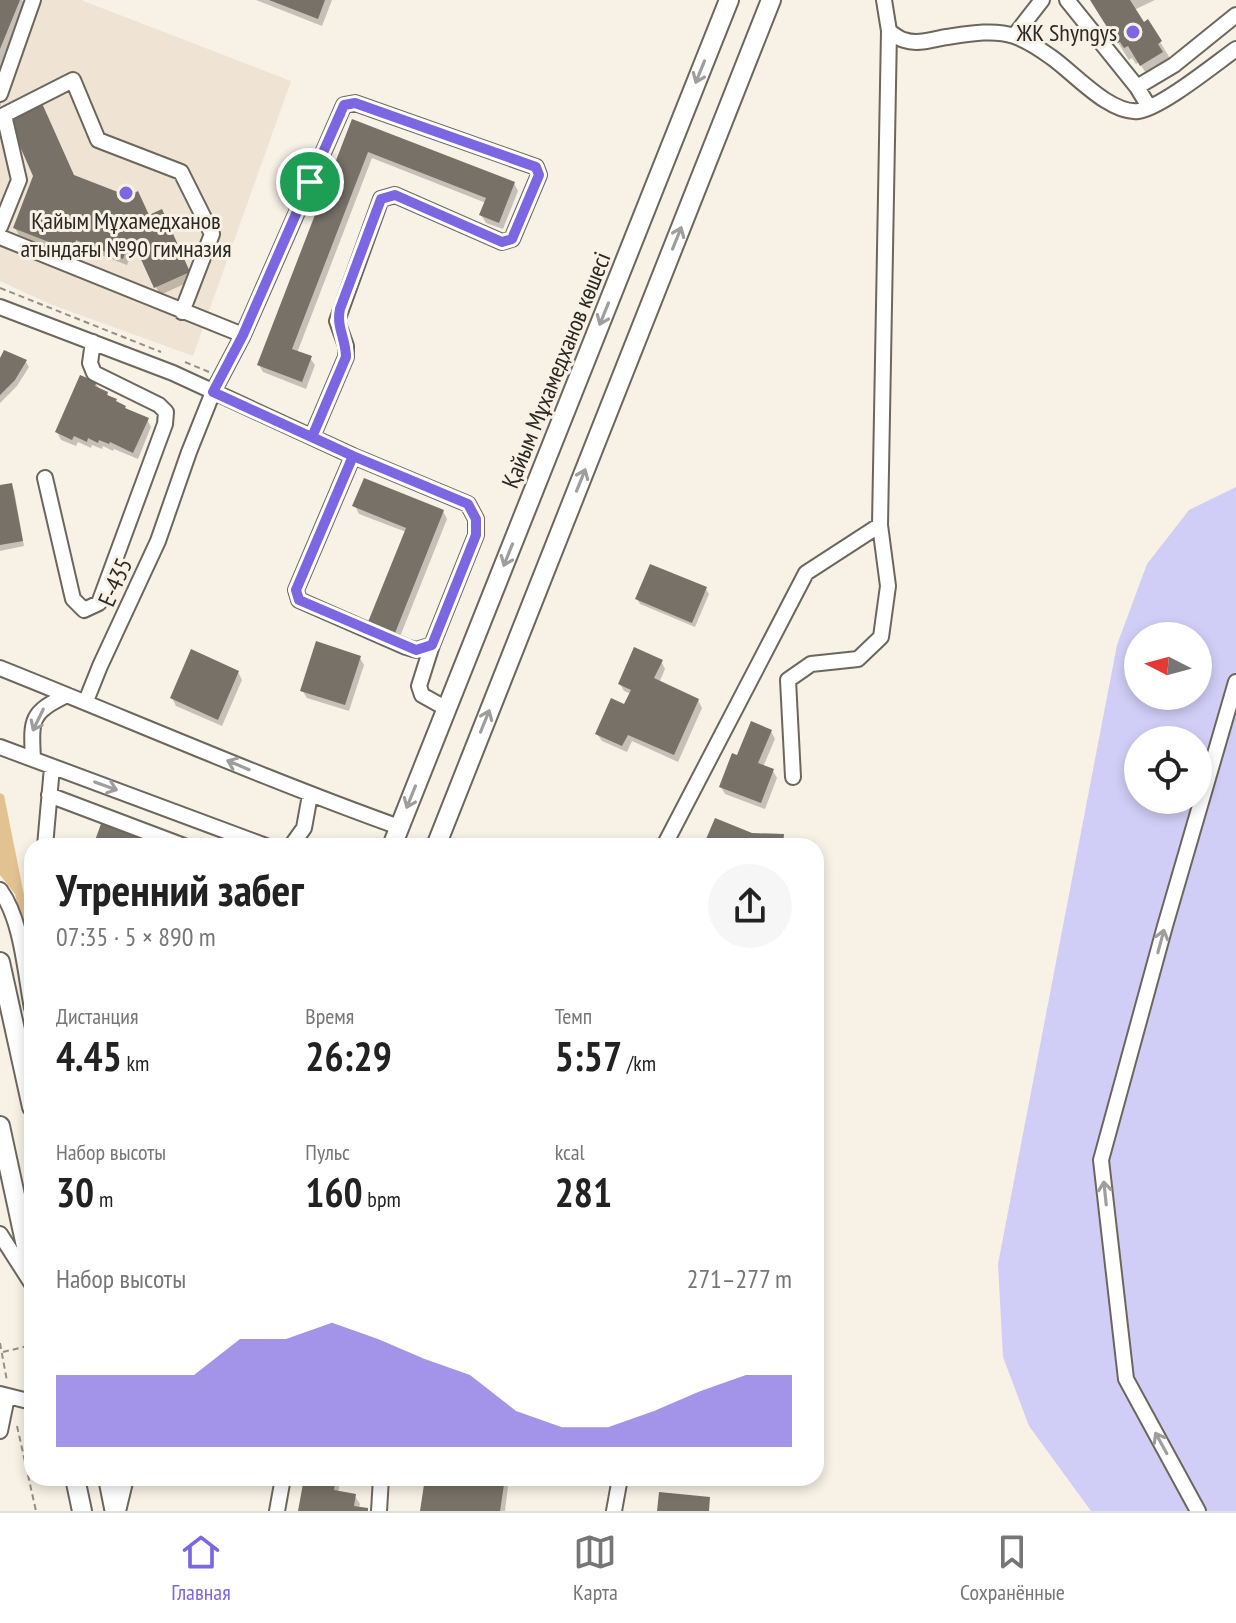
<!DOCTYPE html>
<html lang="ru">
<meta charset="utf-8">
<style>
:root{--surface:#fff;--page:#f6f6f6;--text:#222;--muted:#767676;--line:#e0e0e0;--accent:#7d66e1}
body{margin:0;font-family:"PT Sans Narrow",sans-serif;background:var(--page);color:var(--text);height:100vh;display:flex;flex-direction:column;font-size:30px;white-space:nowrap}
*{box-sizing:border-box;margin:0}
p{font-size:26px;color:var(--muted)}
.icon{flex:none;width:44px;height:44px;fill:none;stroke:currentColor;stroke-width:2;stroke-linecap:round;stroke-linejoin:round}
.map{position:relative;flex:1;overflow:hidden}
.side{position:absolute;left:24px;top:838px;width:800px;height:648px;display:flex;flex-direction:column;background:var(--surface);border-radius:24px;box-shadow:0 4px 12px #0003}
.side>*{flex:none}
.needle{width:52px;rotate:276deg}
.buttons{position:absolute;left:1124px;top:622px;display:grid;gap:16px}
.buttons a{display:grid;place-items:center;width:88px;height:88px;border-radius:50%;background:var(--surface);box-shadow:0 4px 12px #0003;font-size:40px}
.pin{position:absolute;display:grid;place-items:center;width:68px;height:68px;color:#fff;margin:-34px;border:4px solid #fff;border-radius:50%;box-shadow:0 2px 8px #0007}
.round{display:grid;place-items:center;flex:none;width:84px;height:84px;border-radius:42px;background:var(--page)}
.overview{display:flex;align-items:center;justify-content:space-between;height:136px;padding:0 32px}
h1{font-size:44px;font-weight:700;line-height:60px}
.figures{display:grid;grid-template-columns:repeat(3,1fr);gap:12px;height:136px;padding:8px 32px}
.figures div{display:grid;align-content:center}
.figures b{font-size:40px;font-weight:700}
.figures small{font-size:22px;font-weight:400}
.figures p{font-size:22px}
.chart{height:224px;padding:16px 32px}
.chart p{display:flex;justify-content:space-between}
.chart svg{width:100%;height:144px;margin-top:8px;fill:var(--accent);opacity:.7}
.tab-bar{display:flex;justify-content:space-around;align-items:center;height:112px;border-top:2px solid var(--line);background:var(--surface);font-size:22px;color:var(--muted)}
.tab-bar a{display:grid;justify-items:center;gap:4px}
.tab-bar .selected{color:var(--accent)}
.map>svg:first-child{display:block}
.built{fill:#efe4d3}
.green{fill:#e2c290}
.water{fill:#d0cef6;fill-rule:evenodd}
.shadow{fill:#0003}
.building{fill:#777168}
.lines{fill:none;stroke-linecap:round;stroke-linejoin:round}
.minor-casing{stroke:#6c665d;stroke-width:18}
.major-casing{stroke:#6c665d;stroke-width:22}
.path{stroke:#938e87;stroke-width:2;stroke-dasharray:6 4;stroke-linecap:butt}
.minor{stroke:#fff;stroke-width:14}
.major{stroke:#fff;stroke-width:18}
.oneway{stroke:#9f9e9c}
.route-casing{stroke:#fff;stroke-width:16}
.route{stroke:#7d66e1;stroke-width:10}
.poi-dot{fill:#7d66e1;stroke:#f8f1e6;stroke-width:3}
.labels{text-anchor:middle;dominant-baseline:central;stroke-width:6;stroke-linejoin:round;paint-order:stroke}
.poi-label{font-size:24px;fill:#2a2824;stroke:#f8f1e6;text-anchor:end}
.street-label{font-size:24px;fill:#2a2824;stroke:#f8f1e6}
</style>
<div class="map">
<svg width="1236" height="1511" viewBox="0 0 1236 1511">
<rect width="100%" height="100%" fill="#f8f1e6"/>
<path class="built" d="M37,0h44l210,81 -98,275 -143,-52 -50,-23v-170z"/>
<path class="green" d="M0,793l4,2 28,140 -8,-3 -9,-38 -15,-19z"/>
<path class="water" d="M1236,487v1024h-145l-62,-85 -26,-69 -5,-93 119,-619 30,-81 42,-54zM1138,636h60v60h-60zM1138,740h60v60h-60z"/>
<path class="shadow" d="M0,0h22l12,21 -34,86z
M256,0h76l-10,26z
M1091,0h64l-21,10 9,15 5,-3 23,38 -19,23 -13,-21 -3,2 -4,-6 -3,2z
M353,121l161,62 4,8 -15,38 -17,-6 -5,-8 5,-12 -114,-45 -75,195 13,5 5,7 -9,24 -43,-17 -4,-7z
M74,177l75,40 16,2 28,61 -33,15 -21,-44 -8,4 -4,10 -47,-18 -4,11 -57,-23 -4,-7z
M0,362h26l3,5 -12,19 -17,17z
M96,384l4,6 7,3 3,5 15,9 1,3 21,9 4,8 -13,32 -24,-10 -1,2 -10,-5 -1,3 -10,-4 -1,3 -13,-6 -2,4 -15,-6 -4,-8z
M11,485l3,5 10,56 -24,5v-64z
M355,506l88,5 4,8 -48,120 -24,-10 -4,-7 35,-90 -47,-18z
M706,589l3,5 -14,33 -55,-23 -3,-5z
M360,658l4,7 -15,46 -42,-13 -5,-8z
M661,661l4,8 -6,14 39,17 4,8 -24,54 -46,-21 -5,11 -25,-11 -5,-7 28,-28 6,-12 -7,-3 -4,-7z
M238,672l4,8 -20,46 -46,-20 -4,-8z
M771,731l4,8 -12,28 10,4 4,7 -12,31 -40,-15 -4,-7 17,-29z
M306,1478h35l-3,15 17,3 5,8 -1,4 9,3h-68z
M427,1478h82l-4,33h-83z"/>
<path class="building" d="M0,0h20l-20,49z
M269,0h56l-7,19z
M1090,0h40l14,22 4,-3 14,22 -4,3 5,8 -23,14 -12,-20 -4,2 -4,-6 -3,1z
M41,101l33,74 54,21 10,-5 11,24 13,-6 28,63 -36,16 -20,-44 -7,3 -4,12 -47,-19 -4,11 -59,-23 20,-52 -26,-59z
M352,119l163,63 -16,41 -20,-8 7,-17 -118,-46 -76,197 20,7 -10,26 -45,-17z
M4,350l23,10 -12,20 -15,15v-37z
M80,375l17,7 -2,4 13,6 -1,3 10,4 -1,2 10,5 -1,2 24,10 -16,35 -23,-11 -1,2 -10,-4 -1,3 -10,-5 -1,4 -13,-6 -2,4 -17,-8z
M364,478l80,32 -49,123 -27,-11 38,-94 -54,-22z
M12,483l11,58 -23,4v-60z
M650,564l57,23 -15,36 -57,-24z
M316,641l45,15 -16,49 -45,-14z
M634,647l29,13 -9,18 45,21 -25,56 -46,-20 -6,11 -27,-12 16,-36 13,6 7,-14 -13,-6z
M191,649l48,22 -21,49 -48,-22z
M751,721l21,9 -14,33 16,6 -13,34 -42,-16 13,-34 5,2z
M715,818l37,15 32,1 -1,12h-80z
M102,821l67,25h-76z
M304,1478h32l-2,12 22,4 -2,12 14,2v3h-70z
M425,1478h80l-5,33h-80z
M659,1492l51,5 -1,14h-52z"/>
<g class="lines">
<g class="minor-casing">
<path id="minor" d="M1067,0l70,87 12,20
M889,31c4,3 10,8 15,9 14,5 29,-1 43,-3 20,-3 47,-8 67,-1 12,4 26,13 37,21 22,15 58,57 87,54 23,-3 77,-47 98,-62
M1014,36l28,-36
M1137,87l37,-22 62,-50
M0,94l33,-94
M0,227l19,-47 -15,-65 69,-35 25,60 83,32 31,62 -30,78
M0,237l243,98
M0,307l173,66 180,83 115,48 8,15v16l-44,110 -16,5 -10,-3 -107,-47 -3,-10 57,-134
M45,478l28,121 11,11 15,-7 66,-179 1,-12 -7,-7 -65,-32 -4,-10 3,-21
M432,645l-13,41 3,9 25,14
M0,668c133,53 265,111 399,159
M86,701l14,-35 58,-125 31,-89 24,-60 30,-57 101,-230 11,-2 181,64 3,8 -27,64 -10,3 -107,-47 -14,4 -44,122 9,25v11l-34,80
M0,747l266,99
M33,759c-2,-40 -3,-46 34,-64
M793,777l-5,-97 23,-16 47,-5 23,-22 7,-51 -8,-61
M49,795l135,51
M45,846l7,-79
M291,846l13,-18 6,-33
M664,846l142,-273 74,-48 9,-494 -5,-31
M0,890c22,30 25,82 32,118
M0,1234l32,50
M0,1394l32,8
M0,1431l7,-34
M277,1511l6,-33
M379,1511l2,-33
M614,1511l6,-33
M1198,1511l-72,-132 -25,-219 64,-234 71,-244"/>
</g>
<g class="major-casing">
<path id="major" d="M392,846l337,-846
M436,846l335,-846
M0,962l32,145
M0,1126l32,148
M75,1478l7,33
M108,1478l6,30
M116,1511l8,-33"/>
</g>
<path class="path" d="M0,288l161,64
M185,362l24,10
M0,1343l7,38
M3,1352l29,-7
M17,1426l19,85"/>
<use href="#minor" class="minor"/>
<use href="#major" class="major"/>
</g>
<defs><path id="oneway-shaft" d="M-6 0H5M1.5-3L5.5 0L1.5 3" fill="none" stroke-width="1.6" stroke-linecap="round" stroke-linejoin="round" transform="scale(2)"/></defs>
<g class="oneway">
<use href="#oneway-shaft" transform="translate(700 72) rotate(112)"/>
<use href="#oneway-shaft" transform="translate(677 238) rotate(-68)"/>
<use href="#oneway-shaft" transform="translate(604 314) rotate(112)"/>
<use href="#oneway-shaft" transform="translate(581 480) rotate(-68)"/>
<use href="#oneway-shaft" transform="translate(508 555) rotate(112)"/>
<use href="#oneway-shaft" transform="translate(38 720) rotate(116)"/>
<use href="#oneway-shaft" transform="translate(485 721) rotate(-68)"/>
<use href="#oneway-shaft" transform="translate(238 765) rotate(-157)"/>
<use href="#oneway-shaft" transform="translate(106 786) rotate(20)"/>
<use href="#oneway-shaft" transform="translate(411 797) rotate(112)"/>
<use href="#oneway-shaft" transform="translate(1161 941) rotate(-75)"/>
<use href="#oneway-shaft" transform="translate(1105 1193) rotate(-96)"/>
<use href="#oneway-shaft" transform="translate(1161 1443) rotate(-119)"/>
</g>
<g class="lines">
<g class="route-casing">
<path id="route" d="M310,182l-67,153 -30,57 140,64 115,48 8,15v16l-44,110 -16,5 -117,-50 -3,-10 57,-134 -41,-19 34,-80c0,-18 -10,-30 -6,-48l41,-110 14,-4 107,47 10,-3 27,-64 -3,-8 -181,-64 -11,2 -34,77"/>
</g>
<use href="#route" class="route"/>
</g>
<g class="poi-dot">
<circle cx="1133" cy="32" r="8"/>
<circle cx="126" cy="193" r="8"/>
</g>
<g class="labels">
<g class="poi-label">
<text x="1117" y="32">ЖК Shyngys</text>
<text x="126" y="220" text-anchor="middle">Қайым Мұхамедханов<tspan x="126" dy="28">атындағы №90 гимназия</tspan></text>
</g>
<g class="street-label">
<text transform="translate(556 370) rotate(-68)">Қайым Мұхамедханов көшесі</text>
<text transform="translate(115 582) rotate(-66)">Е-435</text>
</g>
</g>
</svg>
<div class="buttons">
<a><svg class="needle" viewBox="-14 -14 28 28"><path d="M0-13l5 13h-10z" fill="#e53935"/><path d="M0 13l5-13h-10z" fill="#767676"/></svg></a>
<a><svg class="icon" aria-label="locate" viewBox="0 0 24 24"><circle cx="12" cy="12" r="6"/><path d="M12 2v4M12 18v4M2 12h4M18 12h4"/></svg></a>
</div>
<div class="pin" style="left:310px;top:182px;background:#1e9e55"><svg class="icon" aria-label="arrive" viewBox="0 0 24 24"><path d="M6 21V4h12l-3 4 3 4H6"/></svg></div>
<section class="side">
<div class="overview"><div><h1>Утренний забег</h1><p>07:35 · 5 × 890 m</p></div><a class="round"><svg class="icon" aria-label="share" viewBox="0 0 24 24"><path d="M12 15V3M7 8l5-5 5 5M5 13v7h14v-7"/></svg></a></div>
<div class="figures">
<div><p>Дистанция</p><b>4.45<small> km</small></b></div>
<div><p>Время</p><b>26:29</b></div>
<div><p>Темп</p><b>5:57<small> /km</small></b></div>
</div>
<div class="figures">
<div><p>Набор высоты</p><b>30<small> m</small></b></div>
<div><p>Пульс</p><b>160<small> bpm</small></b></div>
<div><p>kcal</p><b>281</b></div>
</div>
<div class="chart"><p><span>Набор высоты</span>271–277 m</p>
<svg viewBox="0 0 160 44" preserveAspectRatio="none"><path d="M0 44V22L10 22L20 22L30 22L40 11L50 11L60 6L70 11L80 17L90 22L100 33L110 38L120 38L130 33L140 27L150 22L160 22V44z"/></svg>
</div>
</section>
</div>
<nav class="tab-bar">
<a class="selected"><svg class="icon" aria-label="home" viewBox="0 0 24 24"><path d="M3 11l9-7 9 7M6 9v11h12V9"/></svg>Главная</a>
<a><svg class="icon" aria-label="map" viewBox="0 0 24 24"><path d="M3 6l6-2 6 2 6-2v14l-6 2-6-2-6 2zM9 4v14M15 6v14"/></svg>Карта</a>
<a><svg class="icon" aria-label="saved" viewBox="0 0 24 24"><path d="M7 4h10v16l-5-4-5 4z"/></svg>Сохранённые</a>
</nav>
